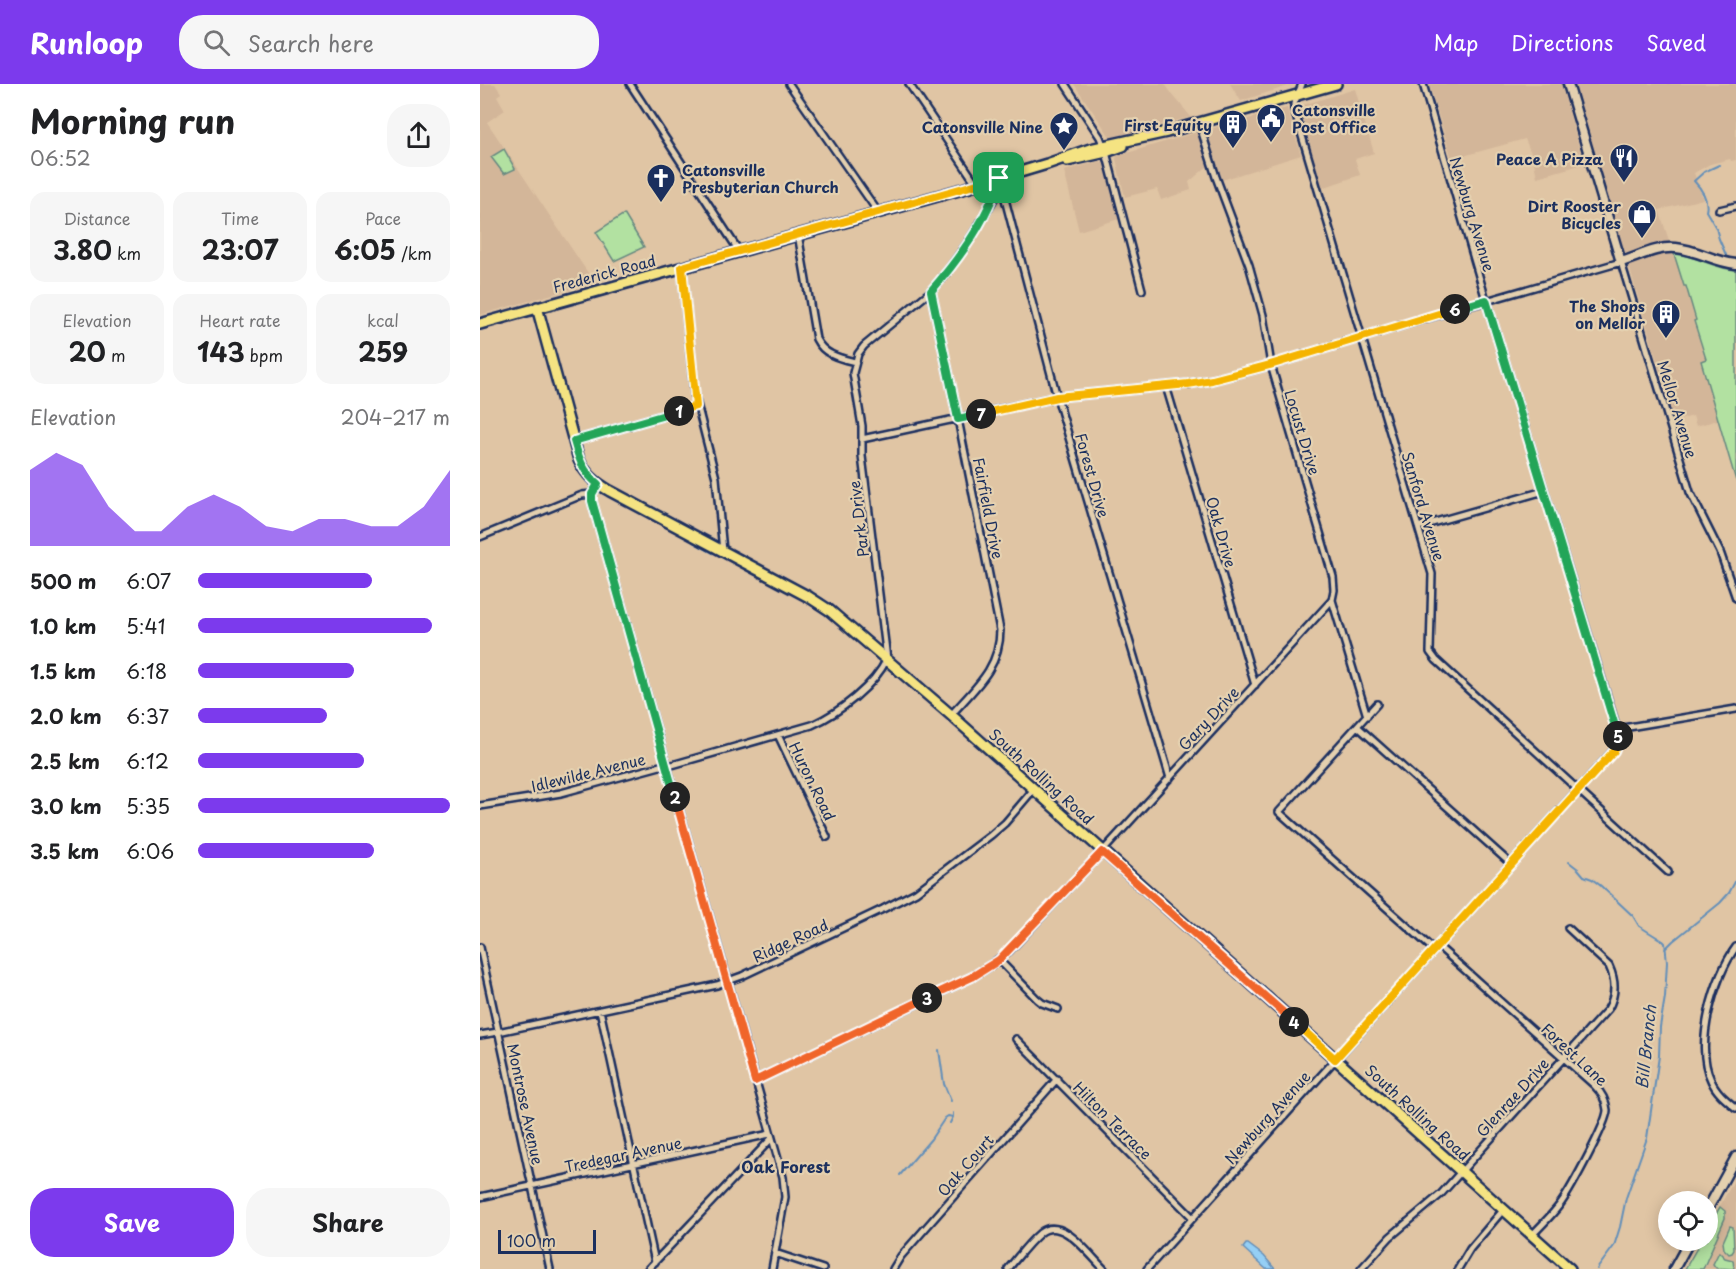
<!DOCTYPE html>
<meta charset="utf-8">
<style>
:root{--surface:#fff;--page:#f6f6f6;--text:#202124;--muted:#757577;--accent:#7c3aed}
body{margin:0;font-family:"Playpen Sans",sans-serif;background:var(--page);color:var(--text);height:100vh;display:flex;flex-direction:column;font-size:22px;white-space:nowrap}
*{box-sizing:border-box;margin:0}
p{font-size:20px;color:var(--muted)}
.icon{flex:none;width:33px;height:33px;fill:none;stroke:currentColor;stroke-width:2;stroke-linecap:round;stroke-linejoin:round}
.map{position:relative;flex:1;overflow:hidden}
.panel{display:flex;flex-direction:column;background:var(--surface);width:480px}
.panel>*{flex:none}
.buttons{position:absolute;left:1178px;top:1107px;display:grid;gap:12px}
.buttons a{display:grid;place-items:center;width:60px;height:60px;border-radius:50%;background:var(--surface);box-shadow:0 3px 15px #0003;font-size:30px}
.scale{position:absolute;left:18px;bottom:15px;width:98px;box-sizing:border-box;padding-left:6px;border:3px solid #1b2f5e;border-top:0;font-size:16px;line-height:21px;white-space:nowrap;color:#1b2f5e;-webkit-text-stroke:4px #e4d0af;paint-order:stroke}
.pin{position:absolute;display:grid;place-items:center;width:51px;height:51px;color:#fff;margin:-26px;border-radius:12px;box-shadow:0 3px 9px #0006}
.km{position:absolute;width:30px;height:30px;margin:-15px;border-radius:50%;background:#222;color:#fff;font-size:16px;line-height:30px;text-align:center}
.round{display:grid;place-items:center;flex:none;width:63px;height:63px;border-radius:24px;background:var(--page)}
.headline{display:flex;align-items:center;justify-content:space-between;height:102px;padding:0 30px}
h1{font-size:33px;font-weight:700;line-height:45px}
.stats{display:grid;grid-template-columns:repeat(3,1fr);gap:9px;height:102px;padding:6px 30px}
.stats div{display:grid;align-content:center;border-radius:15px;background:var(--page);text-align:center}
.stats b{font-size:26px;font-weight:700}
.stats small{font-size:16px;font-weight:400}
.stats p{font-size:16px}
.chart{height:168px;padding:12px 30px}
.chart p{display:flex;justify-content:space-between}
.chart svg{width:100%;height:108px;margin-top:6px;fill:var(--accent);opacity:.7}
.button{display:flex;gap:12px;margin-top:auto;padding:12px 30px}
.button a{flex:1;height:69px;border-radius:24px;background:var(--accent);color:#fff;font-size:24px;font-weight:700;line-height:69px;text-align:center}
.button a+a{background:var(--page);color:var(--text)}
ul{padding:0 30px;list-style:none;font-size:20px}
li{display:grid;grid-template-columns:96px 72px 1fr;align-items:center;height:45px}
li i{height:15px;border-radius:8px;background:var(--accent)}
header{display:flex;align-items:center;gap:36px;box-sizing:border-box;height:84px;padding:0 30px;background:var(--accent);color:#fff}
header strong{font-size:28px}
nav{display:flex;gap:33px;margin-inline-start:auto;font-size:21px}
.search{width:420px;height:54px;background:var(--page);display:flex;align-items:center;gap:15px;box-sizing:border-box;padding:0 21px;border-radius:24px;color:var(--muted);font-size:22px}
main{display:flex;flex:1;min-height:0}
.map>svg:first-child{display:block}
.built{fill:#d3b699}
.green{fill:#b2e1a1;stroke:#668880;stroke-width:1.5}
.water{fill:#95cff5;stroke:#648fb9;stroke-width:1.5}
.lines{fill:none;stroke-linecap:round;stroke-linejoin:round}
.stream{stroke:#648fb9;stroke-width:2}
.street-casing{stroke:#1b2f5e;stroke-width:10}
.secondary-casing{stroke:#1b2f5e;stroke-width:13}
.primary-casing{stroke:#1b2f5e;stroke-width:14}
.street{stroke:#e4d0af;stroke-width:5}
.secondary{stroke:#e4d0af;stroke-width:8}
.primary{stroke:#f5e382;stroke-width:9}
.split-1-casing{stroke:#fff;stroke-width:12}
.split-2-casing{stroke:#fff;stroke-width:12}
.split-3-casing{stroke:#fff;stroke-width:12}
.split-4-casing{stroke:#fff;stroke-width:12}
.split-5-casing{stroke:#fff;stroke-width:12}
.split-6-casing{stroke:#fff;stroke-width:12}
.split-7-casing{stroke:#fff;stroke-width:12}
.split-8-casing{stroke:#fff;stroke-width:12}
.split-1{stroke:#f5b400;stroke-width:8}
.split-2{stroke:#22a559;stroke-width:8}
.split-3{stroke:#f0652b;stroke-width:8}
.split-4{stroke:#f0652b;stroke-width:8}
.split-5{stroke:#f5b400;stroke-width:8}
.split-6{stroke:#22a559;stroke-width:8}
.split-7{stroke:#f5b400;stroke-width:8}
.split-8{stroke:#22a559;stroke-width:8}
.labels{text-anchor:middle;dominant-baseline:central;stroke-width:4.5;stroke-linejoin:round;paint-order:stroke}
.poi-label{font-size:15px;font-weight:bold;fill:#1b2f5e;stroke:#e4d0af;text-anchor:end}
.street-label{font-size:15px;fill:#1b2f5e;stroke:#e4d0af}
.water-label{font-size:16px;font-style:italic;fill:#273f6d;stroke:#e4d0af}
.neighbourhood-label{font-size:16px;font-weight:bold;fill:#1b2f5e;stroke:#e4d0af}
</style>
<header>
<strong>Runloop</strong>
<div class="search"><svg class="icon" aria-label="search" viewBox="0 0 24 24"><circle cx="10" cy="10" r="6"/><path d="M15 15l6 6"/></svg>Search here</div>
<nav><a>Map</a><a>Directions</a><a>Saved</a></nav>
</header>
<main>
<section class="panel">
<div class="headline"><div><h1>Morning run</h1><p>06:52</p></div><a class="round"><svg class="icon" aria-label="share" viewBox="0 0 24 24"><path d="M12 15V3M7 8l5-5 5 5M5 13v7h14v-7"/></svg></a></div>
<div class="stats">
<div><p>Distance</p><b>3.80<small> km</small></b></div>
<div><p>Time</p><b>23:07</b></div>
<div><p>Pace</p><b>6:05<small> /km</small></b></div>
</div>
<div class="stats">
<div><p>Elevation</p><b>20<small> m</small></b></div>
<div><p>Heart rate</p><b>143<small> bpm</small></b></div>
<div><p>kcal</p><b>259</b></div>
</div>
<div class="chart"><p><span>Elevation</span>204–217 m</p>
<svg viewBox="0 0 160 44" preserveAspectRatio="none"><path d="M0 44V13L10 6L20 11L30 28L40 38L50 38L60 28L70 23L80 28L90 36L100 38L110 33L120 33L130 36L140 36L150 28L160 13V44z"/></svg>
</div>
<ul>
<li><b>500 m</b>6:07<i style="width:69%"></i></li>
<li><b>1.0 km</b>5:41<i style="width:93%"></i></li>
<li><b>1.5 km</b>6:18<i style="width:62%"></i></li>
<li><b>2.0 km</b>6:37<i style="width:51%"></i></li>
<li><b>2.5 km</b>6:12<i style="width:66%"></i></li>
<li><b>3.0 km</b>5:35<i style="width:100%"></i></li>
<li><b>3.5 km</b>6:06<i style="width:70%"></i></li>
</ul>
<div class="button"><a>Save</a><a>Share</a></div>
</section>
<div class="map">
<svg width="1256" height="1185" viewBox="0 0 1256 1185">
<rect width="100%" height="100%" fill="#e0c5a4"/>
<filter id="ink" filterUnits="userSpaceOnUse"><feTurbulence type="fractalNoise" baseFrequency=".0167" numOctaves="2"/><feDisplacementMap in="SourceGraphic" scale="12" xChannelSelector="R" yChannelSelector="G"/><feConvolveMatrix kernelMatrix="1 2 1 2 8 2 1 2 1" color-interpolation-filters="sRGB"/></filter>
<g filter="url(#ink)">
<path class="built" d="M0,0h15l6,9 -4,3 8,14 -18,12 107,160 -114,33z
M594,0h91l7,10 19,23 -80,21z
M750,0h64l-53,17z
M949,0h132l23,80 -47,13 -4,-19 -8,-19 -73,20z
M1095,0h161v76l-5,1 -1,-2 -20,5 -16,9 9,26 -44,11 25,76 2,-1 11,35 -3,1 12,39 -5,2 17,58 -22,6 -3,-10 -18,5z
M875,5l19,64 -19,6 5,16 -38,13 -22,-81 3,-2z
M807,24l14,47 -79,25 -15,-49 22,-9 4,11 -2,-9z
M718,48l12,32 -21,18 2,8 -30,10 -4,-11 -32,8 -9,-38 1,-3z
M620,77l5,3 14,55 -40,12 -15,-60z
M1256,1093v92h-51l16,-28 6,-1v-11z"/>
<path class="green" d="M24,65l11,20 -11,5 -13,-17z
M144,130l20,33 -30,14 -18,-29z
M1194,170c22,1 40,15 62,16v211l-35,-120 5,-2 -12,-38 2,-1 -10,-34h-2z
M1240,1123l5,4v7l-22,51h-18l16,-28 6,-1v-11z
M1250,1142l3,1 1,23 -2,3 -3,1 -5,-5 -1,-7z
M1239,1168l6,6 8,2 1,9 -18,-1 -3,-4z"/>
<path class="water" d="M766,1160h2l16,12 11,13h-9l-23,-21z"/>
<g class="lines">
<path class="stream" d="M1239,81l-15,7 -10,9c7,7 15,19 12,30l10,17 3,11 7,16
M213,458l20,11
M251,466l14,7
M270,476l21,11
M297,490l18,9
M326,505l17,10
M466,619l3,3
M485,636l13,12
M502,652l27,24
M554,699l10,9
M1089,778l9,7 6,7 8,3 9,7 32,30 6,10 24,15 2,2 2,19 -2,35 -5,30 -1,29 -12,82 -21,60 -6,29 -6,19 -17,23
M1185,865l8,-8 47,-38 9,-10 7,-13
M459,966l5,34 7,17
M470,1039l3,-6v-4
M420,1091l31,-36 14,-21 3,-2 5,1"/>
<g class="street-casing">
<path id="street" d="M150,0l109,167
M309,0l89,128
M429,0l68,101
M585,0l35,53 6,15 36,138
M822,0l-8,20v5l138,465 -2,78 6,8 232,212
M719,39l17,54 33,88 14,50 8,50 62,212 1,13 -2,10 35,116
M520,96l57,217 113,381
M1239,126l17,-4
M318,150l18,105c8,16 23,19 39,23
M202,183l12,125 22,86 7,73
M451,207l27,128 42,211c0,38 -25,58 -49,85
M686,302l89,299
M382,355l195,-42 131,-13 24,-4 59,-15 91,-28 259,-75 69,230 30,60 16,46
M94,357l122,-35
M118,400l-6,10v7l191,676 2,20 -13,72
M938,443l126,-36
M0,453l102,-42 10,-1
M897,620l-98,108 155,138
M877,642l154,138
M1137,645l119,-20
M298,651l49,102
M0,722l81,-13 99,-27 12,-1 140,-40c27,-12 62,-39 75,-66l-25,-203v-30l-9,-53 5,-19 6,-8 67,-55 13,-15 25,-35 25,-42 5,-21
M958,862l156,139c7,7 12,15 13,25 0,13 -36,79 -46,93 -8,11 -18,21 -28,31
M0,863l70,322
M1256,863c-22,30 -42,98 -25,133 5,12 15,20 25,28
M519,876l38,39 5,4 16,6
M120,926l55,252
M0,951l18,-3 219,-47 25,-9 141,-67 33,-17 75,-57 14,-12 29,-34
M536,955l177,179
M275,997l217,-104 15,-9 22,-17 93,-99 230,-252
M0,1113l290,-63
M295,1169l48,16
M168,1185l124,-131
M413,1185l8,-13 156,-177
M528,1185c10,-12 20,-26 32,-36 22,-18 49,22 64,36
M667,1185l466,-518 4,-7v-15l-131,-429 -63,-216
M881,1185l29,-32 51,-43 167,-185c8,-14 8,-28 1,-43l-41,-38
M978,1185l12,-20 34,-40"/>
</g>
<g class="secondary-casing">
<path id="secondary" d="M1088,0l53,178c17,-5 37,-16 55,-14 21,2 39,14 60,16
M1227,1126l29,-53
M1194,1185l16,-29"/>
</g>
<g class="primary-casing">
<path id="primary" d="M587,77l39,-9 17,-6
M57,223l42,153c7,15 17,23 31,31l199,106 20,13 122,105 619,554
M0,240l497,-139 70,-21 43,-15 77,-17 169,-48"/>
</g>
<use href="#street" class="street"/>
<use href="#secondary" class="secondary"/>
<use href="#primary" class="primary"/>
</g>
</g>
<g class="lines" filter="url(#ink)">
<g class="split-1-casing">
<path id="split-1" d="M199,327l17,-5 -14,-139 317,-89"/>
</g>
<g class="split-2-casing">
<path id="split-2" d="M195,713l-83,-296v-7l6,-10c-15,-12 -19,-25 -24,-43l105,-30"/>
</g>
<g class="split-3-casing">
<path id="split-3" d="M195,713l80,284 172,-83"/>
</g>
<g class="split-4-casing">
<path id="split-4" d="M447,914l45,-21 27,-17 103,-108 192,170"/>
</g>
<g class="split-5-casing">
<path id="split-5" d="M814,938l41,37 279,-308 3,-7 1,-8"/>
</g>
<g class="split-6-casing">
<path id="split-6" d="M975,225l31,-9 132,436"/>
</g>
<g class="split-7-casing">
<path id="split-7" d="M501,330l76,-17 131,-13 24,-4 58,-15 185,-56"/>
</g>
<g class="split-8-casing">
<path id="split-8" d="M501,330l-23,5 -27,-128c28,-32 57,-71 68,-113"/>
</g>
<use href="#split-1" class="split-1"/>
<use href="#split-2" class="split-2"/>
<use href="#split-3" class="split-3"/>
<use href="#split-4" class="split-4"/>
<use href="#split-5" class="split-5"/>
<use href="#split-6" class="split-6"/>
<use href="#split-7" class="split-7"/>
<use href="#split-8" class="split-8"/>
</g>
<defs>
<g id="civic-pin" transform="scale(1.5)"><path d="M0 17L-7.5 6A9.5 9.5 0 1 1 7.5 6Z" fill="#1b2f5e" stroke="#e4d0af"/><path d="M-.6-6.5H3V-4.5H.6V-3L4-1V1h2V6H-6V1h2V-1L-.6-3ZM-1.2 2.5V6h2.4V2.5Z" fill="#fff"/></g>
<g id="building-pin" transform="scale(1.5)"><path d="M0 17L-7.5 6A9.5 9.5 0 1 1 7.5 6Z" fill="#1b2f5e" stroke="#e4d0af"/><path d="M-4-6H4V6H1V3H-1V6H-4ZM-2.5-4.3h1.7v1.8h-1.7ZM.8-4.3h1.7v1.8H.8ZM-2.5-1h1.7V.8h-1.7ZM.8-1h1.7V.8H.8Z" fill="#fff"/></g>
<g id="sight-pin" transform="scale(1.5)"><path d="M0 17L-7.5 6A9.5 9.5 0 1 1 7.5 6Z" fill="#1b2f5e" stroke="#e4d0af"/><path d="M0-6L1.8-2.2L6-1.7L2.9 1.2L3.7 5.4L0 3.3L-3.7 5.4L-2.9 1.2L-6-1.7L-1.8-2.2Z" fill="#fff"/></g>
<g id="restaurant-pin" transform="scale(1.5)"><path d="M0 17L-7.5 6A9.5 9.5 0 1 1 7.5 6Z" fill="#1b2f5e" stroke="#e4d0af"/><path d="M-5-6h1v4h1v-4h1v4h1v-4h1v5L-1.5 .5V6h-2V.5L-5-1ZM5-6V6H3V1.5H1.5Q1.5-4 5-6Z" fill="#fff"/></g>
<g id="church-pin" transform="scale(1.5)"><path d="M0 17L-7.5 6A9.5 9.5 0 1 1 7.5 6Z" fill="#1b2f5e" stroke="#e4d0af"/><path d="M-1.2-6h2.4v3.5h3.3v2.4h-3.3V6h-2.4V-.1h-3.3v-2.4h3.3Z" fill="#fff"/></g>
<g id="shop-pin" transform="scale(1.5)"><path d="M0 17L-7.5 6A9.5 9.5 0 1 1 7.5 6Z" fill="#1b2f5e" stroke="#e4d0af"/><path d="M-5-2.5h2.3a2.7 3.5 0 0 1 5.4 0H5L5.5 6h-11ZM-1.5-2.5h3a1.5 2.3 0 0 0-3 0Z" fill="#fff"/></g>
</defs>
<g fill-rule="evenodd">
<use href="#civic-pin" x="791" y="34"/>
<use href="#building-pin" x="753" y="40"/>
<use href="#sight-pin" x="584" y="42"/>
<use href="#restaurant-pin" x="1144" y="74"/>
<use href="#church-pin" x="181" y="94"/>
<use href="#shop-pin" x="1162" y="130"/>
<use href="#building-pin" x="1186" y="230"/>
</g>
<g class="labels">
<g class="poi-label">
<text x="812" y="25" text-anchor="start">Catonsville<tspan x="812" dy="17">Post Office</tspan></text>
<text x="732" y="40">First Equity</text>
<text x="563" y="42">Catonsville Nine</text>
<text x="1123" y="74">Peace A Pizza</text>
<text x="202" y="85" text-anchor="start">Catonsville<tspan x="202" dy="17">Presbyterian Church</tspan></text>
<text x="1141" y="121">Dirt Rooster<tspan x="1141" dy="17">Bicycles</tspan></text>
<text x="1165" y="221">The Shops<tspan x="1165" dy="17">on Mellor</tspan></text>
</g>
<g class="street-label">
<text transform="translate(993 130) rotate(73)">Newburg Avenue</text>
<text transform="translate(124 189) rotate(-15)">Frederick Road</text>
<text transform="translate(1198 325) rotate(73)">Mellor Avenue</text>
<text transform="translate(823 348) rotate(73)">Locust Drive</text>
<text transform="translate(613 391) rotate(74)">Forest Drive</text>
<text transform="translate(944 422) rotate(73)">Sanford Avenue</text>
<text transform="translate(509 424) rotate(79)">Fairfield Drive</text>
<text transform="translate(378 435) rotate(-97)">Park Drive</text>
<text transform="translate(742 448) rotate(74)">Oak Drive</text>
<text transform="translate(728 634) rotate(-47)">Gary Drive</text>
<text transform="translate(108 688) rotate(-14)">Idlewilde Avenue</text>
<text transform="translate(562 692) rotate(42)">South Rolling Road</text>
<text transform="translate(333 697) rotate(64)">Huron Road</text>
<text transform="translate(310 856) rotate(-25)">Ridge Road</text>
<text transform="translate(1095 970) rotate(43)">Forest Lane</text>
<text transform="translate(1032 1013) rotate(-48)">Glenrae Drive</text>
<text transform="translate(46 1020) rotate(78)">Montrose Avenue</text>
<text transform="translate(938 1028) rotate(42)">South Rolling Road</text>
<text transform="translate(787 1033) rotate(-48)">Newburg Avenue</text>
<text transform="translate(633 1036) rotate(45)">Hilton Terrace</text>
<text transform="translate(143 1070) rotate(-12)">Tredegar Avenue</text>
<text transform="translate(485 1081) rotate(-49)">Oak Court</text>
</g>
<g class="water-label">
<text transform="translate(1165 963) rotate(-84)">Bill Branch</text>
</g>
<g class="neighbourhood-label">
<text x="306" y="1082">Oak Forest</text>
</g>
</g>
</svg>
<div class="buttons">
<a><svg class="icon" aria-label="locate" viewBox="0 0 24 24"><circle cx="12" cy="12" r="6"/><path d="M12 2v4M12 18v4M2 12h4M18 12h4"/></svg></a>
</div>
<div class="scale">100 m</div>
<div class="pin" style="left:519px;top:94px;background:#1e9e55"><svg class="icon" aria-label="arrive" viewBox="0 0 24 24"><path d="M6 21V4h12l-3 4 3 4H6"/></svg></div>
<b class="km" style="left:199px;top:327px">1</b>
<b class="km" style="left:195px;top:713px">2</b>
<b class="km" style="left:447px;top:914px">3</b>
<b class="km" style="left:814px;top:938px">4</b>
<b class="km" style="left:1138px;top:652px">5</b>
<b class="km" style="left:975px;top:225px">6</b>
<b class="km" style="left:501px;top:330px">7</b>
</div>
</main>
